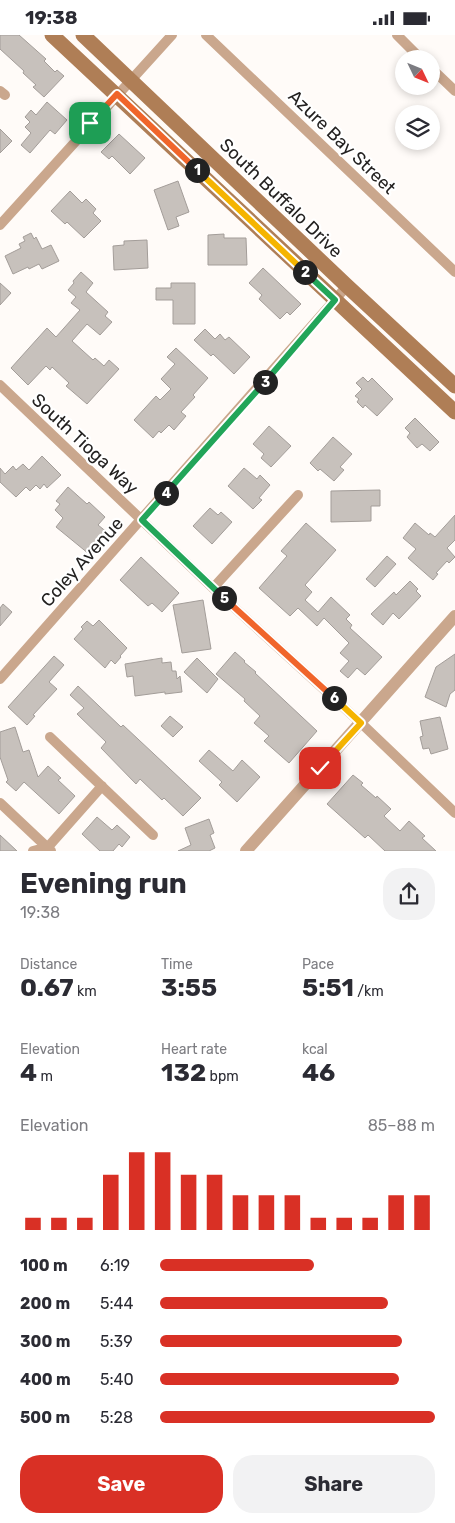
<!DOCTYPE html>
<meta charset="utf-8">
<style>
:root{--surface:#fff;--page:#f2f2f3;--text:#2b2b33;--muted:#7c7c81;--accent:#d93025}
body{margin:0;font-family:Rubik,sans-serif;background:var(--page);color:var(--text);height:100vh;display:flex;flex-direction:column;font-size:19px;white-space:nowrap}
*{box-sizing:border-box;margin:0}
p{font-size:16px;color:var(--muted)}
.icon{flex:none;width:28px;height:28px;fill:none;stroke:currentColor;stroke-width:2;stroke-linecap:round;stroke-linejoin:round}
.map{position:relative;height:816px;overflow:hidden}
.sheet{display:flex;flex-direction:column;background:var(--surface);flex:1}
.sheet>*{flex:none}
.needle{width:32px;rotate:133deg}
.tools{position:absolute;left:395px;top:15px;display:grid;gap:10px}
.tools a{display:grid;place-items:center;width:45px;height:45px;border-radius:50%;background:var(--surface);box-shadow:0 2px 8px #0003;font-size:25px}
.pin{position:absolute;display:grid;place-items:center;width:42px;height:42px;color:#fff;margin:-21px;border-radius:10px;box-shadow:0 2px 8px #0006}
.km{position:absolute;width:25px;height:25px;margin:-12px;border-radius:50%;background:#222;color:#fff;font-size:14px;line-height:25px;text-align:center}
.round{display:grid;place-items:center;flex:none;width:52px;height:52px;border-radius:20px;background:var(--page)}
.summary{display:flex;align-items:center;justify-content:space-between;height:85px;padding:0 20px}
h1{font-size:28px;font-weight:700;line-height:38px}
.figures{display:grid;grid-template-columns:repeat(3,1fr);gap:8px;height:85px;padding:5px 20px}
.figures div{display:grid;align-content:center}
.figures b{font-size:25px;font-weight:700}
.figures small{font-size:14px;font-weight:400}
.figures p{font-size:14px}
.chart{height:140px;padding:10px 20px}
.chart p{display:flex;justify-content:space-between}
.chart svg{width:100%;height:90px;margin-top:5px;stroke:var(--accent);stroke-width:6}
.cta{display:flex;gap:10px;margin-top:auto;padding:10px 20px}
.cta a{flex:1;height:58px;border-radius:20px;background:var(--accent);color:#fff;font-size:20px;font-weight:700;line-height:58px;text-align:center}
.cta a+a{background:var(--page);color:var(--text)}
ul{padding:0 20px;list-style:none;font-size:16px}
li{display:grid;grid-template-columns:80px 60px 1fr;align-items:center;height:38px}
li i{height:12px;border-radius:6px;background:var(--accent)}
.status{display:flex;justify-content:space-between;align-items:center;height:35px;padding:0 25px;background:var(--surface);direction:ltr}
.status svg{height:14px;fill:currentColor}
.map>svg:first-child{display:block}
.building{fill:#c7c1bc;stroke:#a39d99}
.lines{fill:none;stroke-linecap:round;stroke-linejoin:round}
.minor{stroke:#caa78d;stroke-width:10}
.tertiary{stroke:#caa78d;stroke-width:12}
.secondary{stroke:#af7e56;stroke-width:15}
.split-1-casing{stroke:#fff;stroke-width:10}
.split-2-casing{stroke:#fff;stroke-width:10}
.split-3-casing{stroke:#fff;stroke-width:10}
.split-4-casing{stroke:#fff;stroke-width:10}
.split-5-casing{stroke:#fff;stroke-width:10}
.split-6-casing{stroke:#fff;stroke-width:10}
.split-7-casing{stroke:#fff;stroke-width:10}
.split-1{stroke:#f0652b;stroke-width:6}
.split-2{stroke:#f5b400;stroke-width:6}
.split-3{stroke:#22a559;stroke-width:6}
.split-4{stroke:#22a559;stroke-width:6}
.split-5{stroke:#22a559;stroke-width:6}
.split-6{stroke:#f0652b;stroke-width:6}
.split-7{stroke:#f5b400;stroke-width:6}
.labels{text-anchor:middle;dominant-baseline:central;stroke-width:4.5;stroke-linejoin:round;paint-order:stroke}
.street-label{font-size:18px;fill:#232120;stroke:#fff}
</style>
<div class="status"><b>19:38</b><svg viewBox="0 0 49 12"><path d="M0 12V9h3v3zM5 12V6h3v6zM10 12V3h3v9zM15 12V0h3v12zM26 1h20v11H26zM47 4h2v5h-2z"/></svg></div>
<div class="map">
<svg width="455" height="816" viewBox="0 0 455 816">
<rect width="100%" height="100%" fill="#fffbf8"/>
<path class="building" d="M0,0h19l27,24 -2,2 11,11 2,-2 7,6 -20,21 -11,-10 3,-2 -13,-12 1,-2 -24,-22z
M47,67l20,18 -12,14 -5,-4 -20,23 -9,-8 10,-12 -6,-6 5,-5 -5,-5 6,-7 5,5z
M0,94l12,12 -12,12z
M119,99l26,24 -15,16 -18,-18 -3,3 -8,-7z
M178,146l11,31 -13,5 3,9 -11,4 -14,-40z
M70,156l12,12 4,-4 10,10 -3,4 8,8 -17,17 -17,-16 -2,2 -14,-13z
M31,198l3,6 2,-2 6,12 9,-4 8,16 -17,8 -3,-5 -10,5 -1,-2 -15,7 -8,-18 16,-8 -2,-4 6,-3 -2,-4z
M224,199v4h22l1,27h-39v-30z
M147,205l1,28 -34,2 -1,-24 11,-1v-4z
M263,233l38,36 -11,11 -3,-3 -7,7 -21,-20 3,-4 -13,-12z
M81,237l12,11 -7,9 22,20 -3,4 7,6 -12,13 -13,-11 -15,17 21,19 2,-2 9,8 5,-6 10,9 -32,35 -21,-18 3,-3 -17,-16 -2,3 -4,-4 -18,19 -17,-17 36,-40 9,9 24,-27 -9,-7 5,-6 -8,-7 6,-7 -1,-2z
M0,248l11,10 -11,12z
M171,248h24v41h-22v-24h-17v-12h15z
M205,294l10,10 5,-5 5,6 4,-3 21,20 -16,17 -21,-20 -2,2 -17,-16z
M176,313l32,30 -15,17 2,2 -14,15 5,4 -12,14 -5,-5 -8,8 -2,-2 -6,7 -19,-18 22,-24 4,4 11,-11 -10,-10 14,-15 -8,-7z
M363,342l5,5 4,-4 21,21 -16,17 -12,-11 -2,3 -6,-6 2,-3 -4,-3 7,-7 -6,-6z
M415,383l24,24 -9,9 -8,-7 -5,4 -10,-11 3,-4 -5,-5z
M269,391l22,20 -20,21 -10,-9 3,-4 -11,-10z
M333,402l19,17 -12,13 4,3 -10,11 -14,-12 -2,2 -8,-8z
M42,421l19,19 -14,13 -3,-4 -4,5 -4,-4 -6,6 -4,-4 -10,10 -16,-15v-14l5,6 8,-8 3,4 7,-6 6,6z
M244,433l13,11 3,-4 10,10 -11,13 3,2 -9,9 -25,-23z
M68,452l19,17 2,-2 16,15 -7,8 10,8 -19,21 -33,-27 7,-9 -8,-8 5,-6 -4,-3z
M380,455v16h-9v15l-40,1v-31z
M210,473l8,7 3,-3 11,10 -20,22 -19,-18z
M455,480v25l-8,8 8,9 -6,6 -2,-2 -11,12 2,1 -5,6 -25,-22 8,-9 -13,-11 12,-15 14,12 1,-2 5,4z
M306,488l30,27 -31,35 7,7 -7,8 13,12 13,-15 19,18 -4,4 6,6 -2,3 32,29 -17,18 -8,-7 -9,10 -8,-7 9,-10 -9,-8 9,-10 -25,-25 -7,8 -19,-18 -8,8 -31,-28 28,-32 -6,-5z
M387,521l9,8 -21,23 -9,-8z
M141,522l38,36 -17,19 -10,-9 -4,3 -28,-26z
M410,546l8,8 -2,2 5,5 -22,23 -6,-6 -10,12 -12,-11 23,-22 2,3z
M203,565l8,49 -29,4 -9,-48z
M3,569l9,8 -12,14v-18z
M99,585l28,28 -7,8 1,1 -6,7 -4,-4 -6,8 -31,-29 9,-10 -2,-2 6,-6 6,5z
M235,617l10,9 -1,1 12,10 -1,1 62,58 -28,32 -25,-22 5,-5 -15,-13 6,-7 -16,-15 1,-2 -29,-25z
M455,619v36l-5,4 -4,13 -21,-10 11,-30z
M54,621l10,9 -15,17 8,7 -24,26 2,1 -8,9 -19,-18z
M162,623v5l9,-1 1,9h4l1,8 3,-3 2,16 -17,2v-2l-30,4 -2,-20 -6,1 -2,-13z
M197,623l21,21 -11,14 -23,-21z
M78,651l43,41 2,-2 78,73 -18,18 -19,-18 -2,2 -22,-21 -4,5 -35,-36 5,-6 -29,-28 7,-6 -14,-13z
M170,681l13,11 -10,10 -12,-11z
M440,682l8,32 -17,5 -2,-6 -6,1 -3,-12 3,-1 -3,-15z
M15,692l8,25 6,-2 9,27 10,-11 13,12 -3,2 17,16 -16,18 -35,-32 -8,9 -10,-9 2,-2 -8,-23v-25z
M209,715l24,21 9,-11 18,17 -23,25 -18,-17 3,-3 -23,-21z
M353,740l10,8 -2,2 15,13 1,-2 14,13 -7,7 16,15 9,-10 16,15 -3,2 14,13h-51l-17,-16 -3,3 -38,-34z
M97,782l15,13 5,-5 13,12 -8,10 -3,-3 -6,7h-13l-18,-17z
M209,784l5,14 -4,2 5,13 -6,3h-31l13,-6 -6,-17z
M0,800l17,16h-17z"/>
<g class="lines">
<path class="minor" d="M206,0l249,237
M397,0l24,24
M431,33l24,23
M0,56l5,4
M0,190l172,-190
M0,350l213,203 148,135 94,90
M213,553l85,-93
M0,644l347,-393
M50,702l103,98
M0,768l51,48
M33,816l15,-4
M47,816l1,-4 54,-61"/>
<path class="tertiary" d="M246,816l209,-235"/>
<path class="secondary" d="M52,0l403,377
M83,0l264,251 108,100"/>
</g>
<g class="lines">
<g class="split-1-casing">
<path id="split-1" d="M90,88l27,-29 80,76"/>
</g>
<g class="split-2-casing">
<path id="split-2" d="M197,135l108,102"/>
</g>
<g class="split-3-casing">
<path id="split-3" d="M265,347l70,-82 -30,-28"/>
</g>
<g class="split-4-casing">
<path id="split-4" d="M166,458l99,-111"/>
</g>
<g class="split-5-casing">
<path id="split-5" d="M166,458l-24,27 82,78"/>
</g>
<g class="split-6-casing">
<path id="split-6" d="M224,563l110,100"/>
</g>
<g class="split-7-casing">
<path id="split-7" d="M320,733l41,-45 -27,-25"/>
</g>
<use href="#split-1" class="split-1"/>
<use href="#split-2" class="split-2"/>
<use href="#split-3" class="split-3"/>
<use href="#split-4" class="split-4"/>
<use href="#split-5" class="split-5"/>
<use href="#split-6" class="split-6"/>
<use href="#split-7" class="split-7"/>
</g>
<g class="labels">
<g class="street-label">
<text transform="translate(342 107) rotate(44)">Azure Bay Street</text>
<text transform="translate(281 163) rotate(44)">South Buffalo Drive</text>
<text transform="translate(85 409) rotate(43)">South Tioga Way</text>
<text transform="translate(82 527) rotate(-48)">Coley Avenue</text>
</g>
</g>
</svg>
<div class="tools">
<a><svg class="needle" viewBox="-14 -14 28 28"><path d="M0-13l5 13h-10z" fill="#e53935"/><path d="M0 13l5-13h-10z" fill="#7c7c81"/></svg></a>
<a><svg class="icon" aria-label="layers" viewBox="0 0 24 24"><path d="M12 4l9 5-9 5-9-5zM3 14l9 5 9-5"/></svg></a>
</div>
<div class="pin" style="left:90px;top:88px;background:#1e9e55"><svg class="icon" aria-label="arrive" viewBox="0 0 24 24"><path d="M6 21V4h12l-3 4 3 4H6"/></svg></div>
<div class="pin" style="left:320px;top:733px;background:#d93025"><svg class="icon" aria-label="check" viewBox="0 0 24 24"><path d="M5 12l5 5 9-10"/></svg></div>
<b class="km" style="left:197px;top:135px">1</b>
<b class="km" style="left:305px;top:237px">2</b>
<b class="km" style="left:265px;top:347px">3</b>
<b class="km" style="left:166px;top:458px">4</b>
<b class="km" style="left:224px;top:563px">5</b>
<b class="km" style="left:334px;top:663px">6</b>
</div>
<section class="sheet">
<div class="summary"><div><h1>Evening run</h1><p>19:38</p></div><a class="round"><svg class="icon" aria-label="share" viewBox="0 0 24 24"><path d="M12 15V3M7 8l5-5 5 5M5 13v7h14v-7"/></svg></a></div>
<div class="figures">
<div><p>Distance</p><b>0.67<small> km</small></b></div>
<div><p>Time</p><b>3:55</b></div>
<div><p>Pace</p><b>5:51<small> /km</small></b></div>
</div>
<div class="figures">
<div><p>Elevation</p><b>4<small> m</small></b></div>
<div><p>Heart rate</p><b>132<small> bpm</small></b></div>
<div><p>kcal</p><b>46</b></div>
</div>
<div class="chart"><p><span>Elevation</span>85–88 m</p>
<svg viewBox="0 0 160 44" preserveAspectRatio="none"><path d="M5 44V38M15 44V38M25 44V38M35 44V17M45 44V6M55 44V6M65 44V17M75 44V17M85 44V27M95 44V27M105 44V27M115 44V38M125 44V38M135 44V38M145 44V27M155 44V27"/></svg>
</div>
<ul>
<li><b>100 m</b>6:19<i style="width:56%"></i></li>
<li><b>200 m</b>5:44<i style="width:83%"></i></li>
<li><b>300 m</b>5:39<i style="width:88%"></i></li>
<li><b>400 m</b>5:40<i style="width:87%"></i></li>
<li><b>500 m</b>5:28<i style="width:100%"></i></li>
</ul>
<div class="cta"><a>Save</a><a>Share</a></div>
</section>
